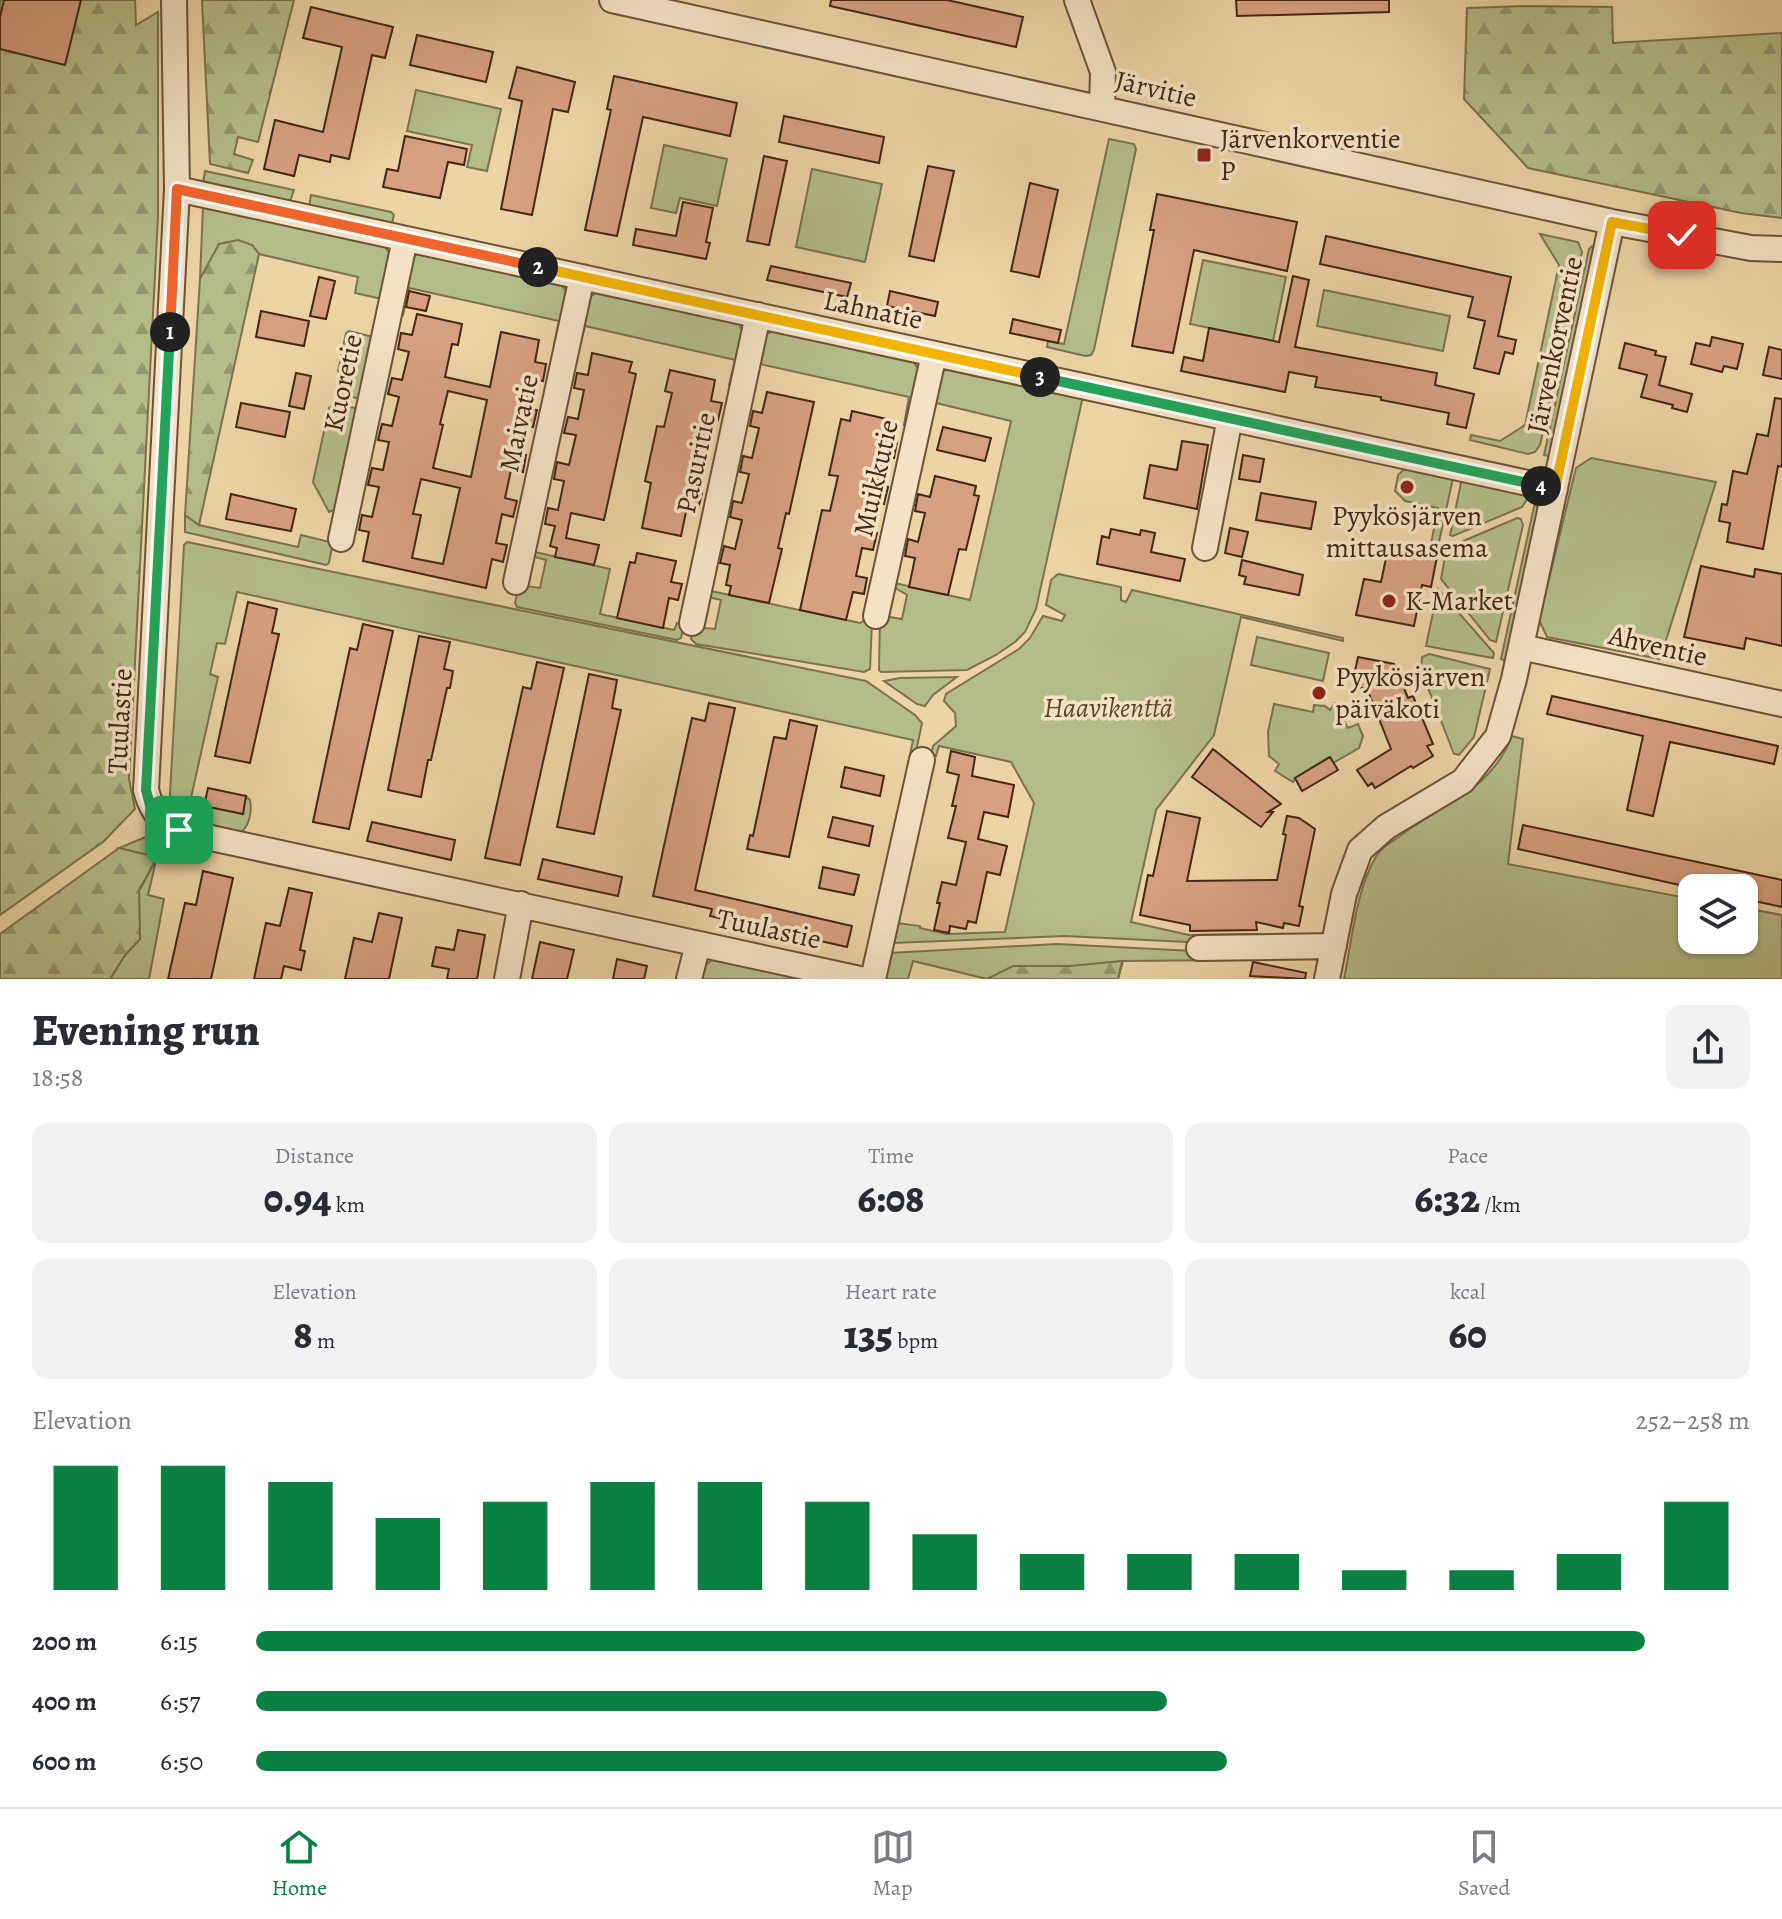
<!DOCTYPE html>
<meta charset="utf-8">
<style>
:root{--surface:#fff;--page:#f2f2f3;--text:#2b2b33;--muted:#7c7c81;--line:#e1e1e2;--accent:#0b8043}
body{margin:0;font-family:Alegreya,serif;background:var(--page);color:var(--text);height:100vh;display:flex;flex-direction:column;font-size:30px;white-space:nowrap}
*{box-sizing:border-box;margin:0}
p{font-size:26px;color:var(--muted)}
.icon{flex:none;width:44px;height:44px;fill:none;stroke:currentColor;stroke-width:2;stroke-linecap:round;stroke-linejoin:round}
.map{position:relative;height:979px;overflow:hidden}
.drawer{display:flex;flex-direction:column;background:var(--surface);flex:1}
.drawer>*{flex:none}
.tools{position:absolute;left:1678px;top:874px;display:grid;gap:16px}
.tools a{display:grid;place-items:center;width:80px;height:80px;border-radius:16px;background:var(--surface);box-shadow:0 2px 6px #0004;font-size:40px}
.pin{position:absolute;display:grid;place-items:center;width:68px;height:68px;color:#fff;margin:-34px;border-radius:16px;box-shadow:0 4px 12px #0006}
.km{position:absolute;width:40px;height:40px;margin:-20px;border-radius:50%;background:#222;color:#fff;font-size:22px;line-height:40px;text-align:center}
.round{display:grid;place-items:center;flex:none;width:84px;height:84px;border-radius:16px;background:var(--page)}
.head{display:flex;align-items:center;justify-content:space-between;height:136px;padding:0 32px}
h1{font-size:44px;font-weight:800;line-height:60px}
.metrics{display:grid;grid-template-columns:repeat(3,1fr);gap:12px;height:136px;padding:8px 32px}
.metrics div{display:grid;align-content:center;border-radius:16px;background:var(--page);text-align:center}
.metrics b{font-size:40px;font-weight:800}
.metrics small{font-size:22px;font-weight:400}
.metrics p{font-size:22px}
.chart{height:224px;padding:16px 32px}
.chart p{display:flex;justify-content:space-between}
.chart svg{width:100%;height:144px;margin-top:8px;stroke:var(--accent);stroke-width:6}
ul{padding:0 32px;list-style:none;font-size:26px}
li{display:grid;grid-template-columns:128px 96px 1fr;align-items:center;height:60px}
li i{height:20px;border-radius:10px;background:var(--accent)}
.tabs{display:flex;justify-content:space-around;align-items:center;height:112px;border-top:2px solid var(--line);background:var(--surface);font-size:22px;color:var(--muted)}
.tabs a{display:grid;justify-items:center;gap:4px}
.tabs .on{color:var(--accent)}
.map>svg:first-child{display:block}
.green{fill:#b4bd88;stroke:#7c724e;stroke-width:2}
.forest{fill:url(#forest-firs);stroke:#7c724e;stroke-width:2}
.building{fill:#d7a07f;stroke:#432715;stroke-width:2;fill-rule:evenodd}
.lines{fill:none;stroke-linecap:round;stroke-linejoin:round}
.minor-casing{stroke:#6d5239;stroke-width:28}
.minor{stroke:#f3e3c4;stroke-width:24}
.split-1-casing{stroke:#fff;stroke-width:16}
.split-2-casing{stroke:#fff;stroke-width:16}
.split-3-casing{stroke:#fff;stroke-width:16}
.split-4-casing{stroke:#fff;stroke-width:16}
.split-5-casing{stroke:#fff;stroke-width:16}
.split-1{stroke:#22a559;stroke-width:10}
.split-2{stroke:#f0652b;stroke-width:10}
.split-3{stroke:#f5b400;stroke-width:10}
.split-4{stroke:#22a559;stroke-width:10}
.split-5{stroke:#f5b400;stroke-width:10}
.poi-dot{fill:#8f2418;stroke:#f3e3c4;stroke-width:3}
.labels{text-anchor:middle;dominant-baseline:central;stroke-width:7;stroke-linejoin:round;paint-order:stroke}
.street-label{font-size:28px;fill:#432715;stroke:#f3e3c4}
.poi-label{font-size:28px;fill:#432715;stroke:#f3e3c4;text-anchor:start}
.park-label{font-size:28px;font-style:italic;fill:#5a452c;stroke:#f3e3c4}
</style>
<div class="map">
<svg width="1782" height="979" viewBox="0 0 1782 979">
<defs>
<pattern id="forest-firs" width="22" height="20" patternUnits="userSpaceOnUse" patternTransform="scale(2)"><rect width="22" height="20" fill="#b4bd88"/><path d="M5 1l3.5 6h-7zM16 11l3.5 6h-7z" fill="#949a6e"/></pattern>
</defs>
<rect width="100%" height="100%" fill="#ecd4a4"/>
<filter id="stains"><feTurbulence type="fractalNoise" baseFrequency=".0025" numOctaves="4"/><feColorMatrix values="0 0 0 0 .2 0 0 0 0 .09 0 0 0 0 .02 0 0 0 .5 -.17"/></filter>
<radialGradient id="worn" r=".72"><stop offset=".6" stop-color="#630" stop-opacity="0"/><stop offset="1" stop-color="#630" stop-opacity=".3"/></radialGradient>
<path class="green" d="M416,90l85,19 -14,62 -20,-4 5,-22 -65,-14z
M1109,139l25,5 2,5 -42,201 -3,5 -6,1 -38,-9 1,-6 16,3z
M664,145l63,14 -10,47 -37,-8 -4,15 -25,-5z
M812,169l70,15 -17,78 -69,-15z
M205,171l89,19 -4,11 -87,-18z
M311,195l80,17 3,3 -2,8 -2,2 -81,-18z
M203,206l179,36 10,15 -10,42 -27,-6 3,-16 -99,-23 -7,-9h-33l-19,34z
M1540,234l38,8 4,10 -42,193 -5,7 -7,2 -58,-14 1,-5 29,6 25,-16 34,-160z
M1592,246l4,4 -44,207 -8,-2 45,-206z
M418,254l140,27 10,13 -12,52 -2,-1 5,-24 -150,-33 -6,27 -5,-1 14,-57z
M1203,260l83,17 -13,64 -83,-17z
M1324,290l126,26 -7,35 -126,-25z
M600,291l136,30 7,10 -11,55 -3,-1 6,-25 -4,-1 -146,-33 -7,26 -2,-2 12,-52z
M776,329l135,29 9,14 -12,53h-4l5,-28 -149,-33 -6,25h-2l11,-52z
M349,331l24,6 -14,62 -18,-6 2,-19 -5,-3 8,-38z
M951,367l132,29 -47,213 -11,23 -10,10 -19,13 -29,15 -86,2 -2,-2 1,-52 4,-2 18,3 5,-24 -15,-9 3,-3 75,17 41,-179 -75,-18 -6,26 9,-55z
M334,405l22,3 3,4 -23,97 -7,3 -16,-30 16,-74z
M1591,458l125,24 -56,177 -113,-22 -8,-17 37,-152z
M1407,467l46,11 -16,73 -7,-2 8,-41 -33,-7 -10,-10 3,-16z
M1465,480l59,13 5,3 -7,11 -69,29 -3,-1 11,-52z
M1535,502l3,8 -29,152 -8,-3z
M185,515l14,10 99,22 3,-12 29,7 2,5 -3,16 -3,2 -141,-33z
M1517,518l4,1 2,6 -27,117 -6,-2 -49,-61 5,-27 15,-10z
M187,542l679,139 49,34 7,8 -12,57h-5l8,-40 -676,-148 -12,52 -8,-1 -7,31 8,3 -28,125 52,12 4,-18 4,4c2,11 0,26 -10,33l-54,-11 -17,-10 15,-267z
M535,552l75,17 -10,45 74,16 3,-7 7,1 -3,14 -4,2 -160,-33 -2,-4 4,-18 21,3 6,-28 -11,-3z
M1058,574l63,13v13l5,2 6,-12 211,48v3l-102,-24 -27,118 -58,75 -25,112 58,13 68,-1 -4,7 -66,1 -122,-6 -172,7 5,-20 22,3v2l26,6 59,-2 29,-129 -23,-41 -72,-16 -3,10 -5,-2 2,-8 23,-20 -1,-13 -11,-12 2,-7 73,-45 11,-11 13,-22 19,5 3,-6 -19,-10 5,-25z
M1438,589l56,64 -1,5 -67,-12z
M711,591l149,32 6,-4 6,2 -2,48 -6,3 -168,-28 -5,-5 3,-12 21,2 6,-29 -13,-3z
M1257,637l72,16 -6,28 -72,-16z
M1429,654l61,15 -16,68 -15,18 -5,-1 -33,-84 1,-13z
M957,677l-24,18 -8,11 -8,-2 -33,-23 16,-3z
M1335,703l10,1 -5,10 8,14 10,-4 5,12 -4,12 -26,15 -4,-6 -34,21 -2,4 -18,-11 4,-7 -10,-8 -1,-24 6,-28 39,8 1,-7 11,1 5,4z
M1512,736l11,3 -15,125 184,35v41h52v-32l38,7v64h-438c8,-38 12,-91 33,-124 5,-8 16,-14 23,-19 44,-34 90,-44 112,-100z
M160,831l9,5 -2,27 -11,-2 -8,34 16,4 -15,80h-39l15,-24 15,-16 -1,-48 18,-33 -38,-10z
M1057,944l137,7 44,6 1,3 -116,1 -5,18h-131l-74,-18 -5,18h-27l8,-26z
M714,959l99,20h-113l2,-12z"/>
<path class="forest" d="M0,0h135l1,25 22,-13v205l-29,562 6,30 -32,33 -103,73z
M202,0h92l-36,142 -20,-5 -4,17 19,6 -5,13 -38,-9z
M1528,6l84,1 1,36 169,-10v185l-41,-5 -213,-45 -64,-69 3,-91z
M238,240l14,5 7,9 -60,271 -14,-10 15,-236 19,-35z
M119,848l38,9 -18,34 1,48 -15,16 -15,24h-110v-45z
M1122,961l-4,18h-131l26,-13h57z"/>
<path class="building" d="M4,0h77l-16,65 -65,-16v-32z
M831,0h116l76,17 -7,30 -186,-41z
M1236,0h153v12l-152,4z
M311,7l82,20 -8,31 -13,-3 -23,104 -18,-4 -1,7 -31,-7 -5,21 -30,-7 11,-49 48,12 19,-85 -39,-9z
M417,35l76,17 -7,30 -76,-17z
M517,67l58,15 -7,30 -15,-3 -21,106 -31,-6 21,-108 -13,-3z
M614,76l123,27 -7,33 -87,-19 -26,119 -32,-6 26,-120 -4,-1z
M784,116l100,21 -5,26 -100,-21z
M405,136l62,13 -3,16 -16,-3 -8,36 -57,-11 4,-18 11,2z
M764,156l23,5 -18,84 -22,-4z
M928,166l26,5 -20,90 -25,-5z
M1030,183l28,7 -19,87 -28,-6z
M1157,194l140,28 -10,49 -93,-21 -21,103 -41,-7 22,-116h-4z
M683,202l30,6 -7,34 4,1 -4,16 -73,-14 3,-16 40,7z
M1326,236l185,41 -13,59 18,4 -3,14 -8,-2 -6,22 -25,-6 11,-47 -17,-4 5,-20 -153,-33z
M771,266l80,17 -4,14 -80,-17z
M1293,276l16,4 -14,67 142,26 -2,12 39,9 -8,34 -19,-4 2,-11 -68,-13v-3l-66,-10 2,-10 -28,-5 -4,20 -104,-21 3,-14 19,4 6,-33 70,14z
M319,277l16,4 -9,38 -16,-3z
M409,291l21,5 -4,15 -20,-4z
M890,291l48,11 -3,14 -48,-10z
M261,311l48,10 -5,25 -48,-9z
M417,314l45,10 -4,21 -6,-1 -7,33 45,10 11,-55 38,8 -4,22 11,2 -3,17 -12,-2 -6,29 12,2 -4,17 -11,-3 -6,29 10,2 -3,17 -12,-2 -6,28 12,3 -4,16 -11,-3 -6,29 11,2 -4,17 -11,-3 -6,29 -123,-27 6,-29 -10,-2 3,-15 10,2 7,-30 -11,-2 4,-17 11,2 6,-28 -11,-2 4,-16 10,2 7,-29 -11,-3 4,-16 10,2 7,-28 -11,-3 3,-16 11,2zM448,391l39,9 -16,77 -38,-9 10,-43 -3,-1zM421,479l39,9 -17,76 -31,-6 9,-43 -8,-1z
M1013,319l48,11 -3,13 -48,-10z
M1712,337l31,7 -6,25 -13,-3 -2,6 -31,-8 5,-21 14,3z
M1625,343l31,8 -1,4 11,2 -7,28 33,9 -5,18 -15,-4 1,-3 -32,-8 6,-22 -28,-7z
M1769,347l13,3v29l-19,-4z
M592,353l40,9 -3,10 7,2 -32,146 -33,-7 -5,25 33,7 -5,20 -39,-8 2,-9 -7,-2 5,-20 -10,-2 3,-16 10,2 6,-29 -10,-2 3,-17 12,3 7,-30 -12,-2 4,-16 10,2 6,-29 -10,-2 3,-15 11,2z
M670,370l45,10 -4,21 11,2 -4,17 -11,-3 -7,29 10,2 -3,17 -10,-2 -6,28 11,2 -4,16 -11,-2 -6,29 -39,-8 9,-45 -6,-2 12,-55 7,1 8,-34 -7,-2z
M296,373l15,3 -7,33 -15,-3z
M767,392l47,10 -25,112 -3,-1 -8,35 4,1 -13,54 -40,-8 2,-9 -5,-1 4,-20 -10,-2 4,-17 11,3 7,-29 -12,-3 3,-16 9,2 7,-29 -9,-2 3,-16 9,2 7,-30 -9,-2 3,-15 9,2z
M1775,398l7,1v68l-4,-1 -15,83 -36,-7 3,-19 -11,-2 3,-17 5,1 6,-34 14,3 10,-40 11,2z
M241,403l49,9 -5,25 -49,-10z
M852,411l39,9 -4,20 10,2 -3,16 -11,-3 -6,30 11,2 -4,17 -11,-3 -7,30 11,2 -4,17 -11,-2 -6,28 11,2 -3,16 -11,-2 -7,28 -46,-10 22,-100 8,1 8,-35 -9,-1 12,-56 9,2z
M943,427l48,11 -6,23 -48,-11z
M1182,441l26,4 -11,64 -53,-11 6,-33 27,5z
M1243,455l21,4 -4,23 -21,-3z
M935,476l41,10 -2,9 5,1 -13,54 -7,-1 -11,46 -39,-8 6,-29 -10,-2 3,-17 10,3 7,-29 -10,-2 3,-17 12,3z
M1261,493l55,9 -5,27 -55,-9z
M231,494l65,15 -5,22 -65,-12z
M1230,528l18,4 -6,25 -17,-4z
M1111,529l29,6 1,-5 14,3 -4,19 34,7 -5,22 -83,-17 5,-28 7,2z
M1419,548l19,4 -7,35 -9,-2 -8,41 -58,-11 8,-36 17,3 7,-33 30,6z
M637,553l39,8 -5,21 11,2 -4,16 -9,-2 -6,30 -46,-10 13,-56 5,1z
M1242,560l61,15 -4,20 -55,-11 2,-7 -7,-2z
M1701,566l53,11 1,-8 27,5v72l-36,-8 -2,11 -60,-12z
M248,602l29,7 -5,24 7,1 -29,129 -35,-7z
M363,624l30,7 -44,198 -36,-7 37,-174 7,2z
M419,636l31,6 -6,27 9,2 -3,17h-3l-16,72h-3l-7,37 -33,-7z
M1358,657l36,7 14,34 5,-2 20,48 -6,2 6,10 -20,12 -2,-2 -36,22 -3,-5 -4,3 -11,-16 34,-21 -24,-60 -12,-2 1,-7h-3z
M537,662l27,6 -44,197 -35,-7 38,-171 8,2z
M589,674l28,6 -5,28 9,2 -27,124 -37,-7z
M1552,696l226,50 -4,18 -104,-22 -17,74 -26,-6 16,-74 -96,-22z
M709,703l26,5 -40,182 157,36 -5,21 -137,-31 2,-7 -59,-13 39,-178 13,3z
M790,720l27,6 -28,131 -42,-8 3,-14 3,1 21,-99 12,2z
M1213,749l68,55 -13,8h5l-12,15 -69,-50z
M951,751l24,6 -3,19 42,9 -6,32 -24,-5 -6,27 29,7 -7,29 -13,-3 -11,51 -8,-2 -2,8 -16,-3 -1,7 -15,-3 6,-27h-3l5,-21 14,3 10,-43 -18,-4 8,-32h-4l7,-31 -12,-3z
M1330,757l8,13 -36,21 -7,-13z
M845,767l39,9 -4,20 -39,-9z
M208,788l38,8 -3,18 -39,-8z
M1167,811l33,7 -13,63 90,-1 9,-45 -3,-1 4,-18 12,2 16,11 -16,77 4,1 -4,19 -15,-3 -1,5 -27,-6 1,8 -67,1v-6l-50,-10 8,-40 5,1z
M833,817l40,9 -4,20 -41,-9z
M372,822l83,18 -4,20 -84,-19z
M1523,825l259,55v27l-38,-8v-11h-51l-175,-39z
M543,859l79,18 -4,19 -80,-17z
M823,867l36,8 -5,20 -35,-7z
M203,871l30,7 -22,101h-43l17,-76 11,2z
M289,888l23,5 -12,57 5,1 -4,19 -17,-4 -3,13h-27l12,-56 14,3z
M379,913l23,5 -13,61h-44l9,-41 18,4z
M458,930l27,5 -8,44h-30l2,-10 -17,-3 4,-19 18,3z
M540,942l34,8 -7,29h-35z
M617,959l30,7 -3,13h-31z
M1253,962l53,11 -1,6 -55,-3z"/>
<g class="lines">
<g class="minor-casing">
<path id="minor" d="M174,0l3,189 -31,601c6,24 18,36 42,43l672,146
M612,0l1000,222 139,26 31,1
M1077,0l26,72 -1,35
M177,189l1378,300
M341,539l64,-300
M1205,548l25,-130
M516,582l66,-305
M876,616l58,-262
M692,623l66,-308
M1521,647l261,57
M1199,948l135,-2
M507,979l14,-75
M689,979l9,-35
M873,979l49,-219
M1327,979l17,-85 16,-44 26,-23 77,-46 35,-45 16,-57 98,-457"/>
</g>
<use href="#minor" class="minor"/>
</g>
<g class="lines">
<g class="split-1-casing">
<path id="split-1" d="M170,332l-24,458 5,19 28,21"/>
</g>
<g class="split-2-casing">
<path id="split-2" d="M170,332l7,-143 361,78"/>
</g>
<g class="split-3-casing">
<path id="split-3" d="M538,267l502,110"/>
</g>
<g class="split-4-casing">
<path id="split-4" d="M1040,377l501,109"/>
</g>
<g class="split-5-casing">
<path id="split-5" d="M1541,486l14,3 57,-267 70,13"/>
</g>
<use href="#split-1" class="split-1"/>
<use href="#split-2" class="split-2"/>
<use href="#split-3" class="split-3"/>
<use href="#split-4" class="split-4"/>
<use href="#split-5" class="split-5"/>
</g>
<g class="poi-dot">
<rect x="1196" y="147" width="16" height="16" rx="4"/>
<circle cx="1407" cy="487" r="8"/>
<circle cx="1389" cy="601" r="8"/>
<circle cx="1319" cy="693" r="8"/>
</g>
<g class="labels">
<g class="street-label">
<text transform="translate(1156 89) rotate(13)">Järvitie</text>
<text transform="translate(873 310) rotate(12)">Lahnatie</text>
<text transform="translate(1555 345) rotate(-78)">Järvenkorventie</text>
<text transform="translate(343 383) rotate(-78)">Kuoretie</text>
<text transform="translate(519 423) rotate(-78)">Maivatie</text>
<text transform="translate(696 463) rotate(-78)">Pasuritie</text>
<text transform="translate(876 478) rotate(-77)">Muikkutie</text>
<text transform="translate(1658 646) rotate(13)">Ahventie</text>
<text transform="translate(120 721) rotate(-87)">Tuulastie</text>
<text transform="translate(769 929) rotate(12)">Tuulastie</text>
</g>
<g class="poi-label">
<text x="1220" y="139">Järvenkorventie<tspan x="1220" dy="32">P</tspan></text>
<text x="1407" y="516" text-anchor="middle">Pyykösjärven<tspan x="1407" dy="32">mittausasema</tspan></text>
<text x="1405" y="601">K-Market</text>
<text x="1335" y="677">Pyykösjärven<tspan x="1335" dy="32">päiväkoti</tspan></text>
</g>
<g class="park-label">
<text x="1108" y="708">Haavikenttä</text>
</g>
</g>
<rect width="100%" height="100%" filter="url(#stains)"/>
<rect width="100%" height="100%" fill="url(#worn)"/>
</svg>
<div class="tools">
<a><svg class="icon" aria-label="layers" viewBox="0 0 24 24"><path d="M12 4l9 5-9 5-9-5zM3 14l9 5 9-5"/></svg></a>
</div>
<div class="pin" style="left:179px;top:830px;background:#1e9e55"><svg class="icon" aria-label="arrive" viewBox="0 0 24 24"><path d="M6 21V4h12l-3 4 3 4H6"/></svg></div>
<div class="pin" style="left:1682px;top:235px;background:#d93025"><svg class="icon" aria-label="check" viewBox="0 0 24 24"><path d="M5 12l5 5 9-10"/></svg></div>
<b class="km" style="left:170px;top:332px">1</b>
<b class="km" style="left:538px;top:267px">2</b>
<b class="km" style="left:1040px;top:377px">3</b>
<b class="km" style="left:1541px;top:486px">4</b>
</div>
<section class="drawer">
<div class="head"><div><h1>Evening run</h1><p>18:58</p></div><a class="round"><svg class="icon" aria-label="share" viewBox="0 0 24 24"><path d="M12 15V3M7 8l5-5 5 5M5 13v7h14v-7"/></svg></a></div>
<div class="metrics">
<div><p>Distance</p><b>0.94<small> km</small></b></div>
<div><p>Time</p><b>6:08</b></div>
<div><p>Pace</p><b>6:32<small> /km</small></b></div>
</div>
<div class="metrics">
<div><p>Elevation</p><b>8<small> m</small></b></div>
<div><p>Heart rate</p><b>135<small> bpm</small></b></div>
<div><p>kcal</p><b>60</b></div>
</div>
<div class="chart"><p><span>Elevation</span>252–258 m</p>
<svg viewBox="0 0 160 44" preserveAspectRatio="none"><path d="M5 44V6M15 44V6M25 44V11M35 44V22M45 44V17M55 44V11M65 44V11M75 44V17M85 44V27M95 44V33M105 44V33M115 44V33M125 44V38M135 44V38M145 44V33M155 44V17"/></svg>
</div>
<ul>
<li><b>200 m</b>6:15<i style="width:93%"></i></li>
<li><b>400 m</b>6:57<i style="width:61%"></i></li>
<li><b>600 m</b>6:50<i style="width:65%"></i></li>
</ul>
</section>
<nav class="tabs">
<a class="on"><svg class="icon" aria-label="home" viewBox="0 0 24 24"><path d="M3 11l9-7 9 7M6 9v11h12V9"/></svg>Home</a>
<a><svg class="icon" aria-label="map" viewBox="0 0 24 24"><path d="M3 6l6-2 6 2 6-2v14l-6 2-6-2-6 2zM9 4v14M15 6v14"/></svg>Map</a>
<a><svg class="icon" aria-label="saved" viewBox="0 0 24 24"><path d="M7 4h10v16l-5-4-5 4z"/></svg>Saved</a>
</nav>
